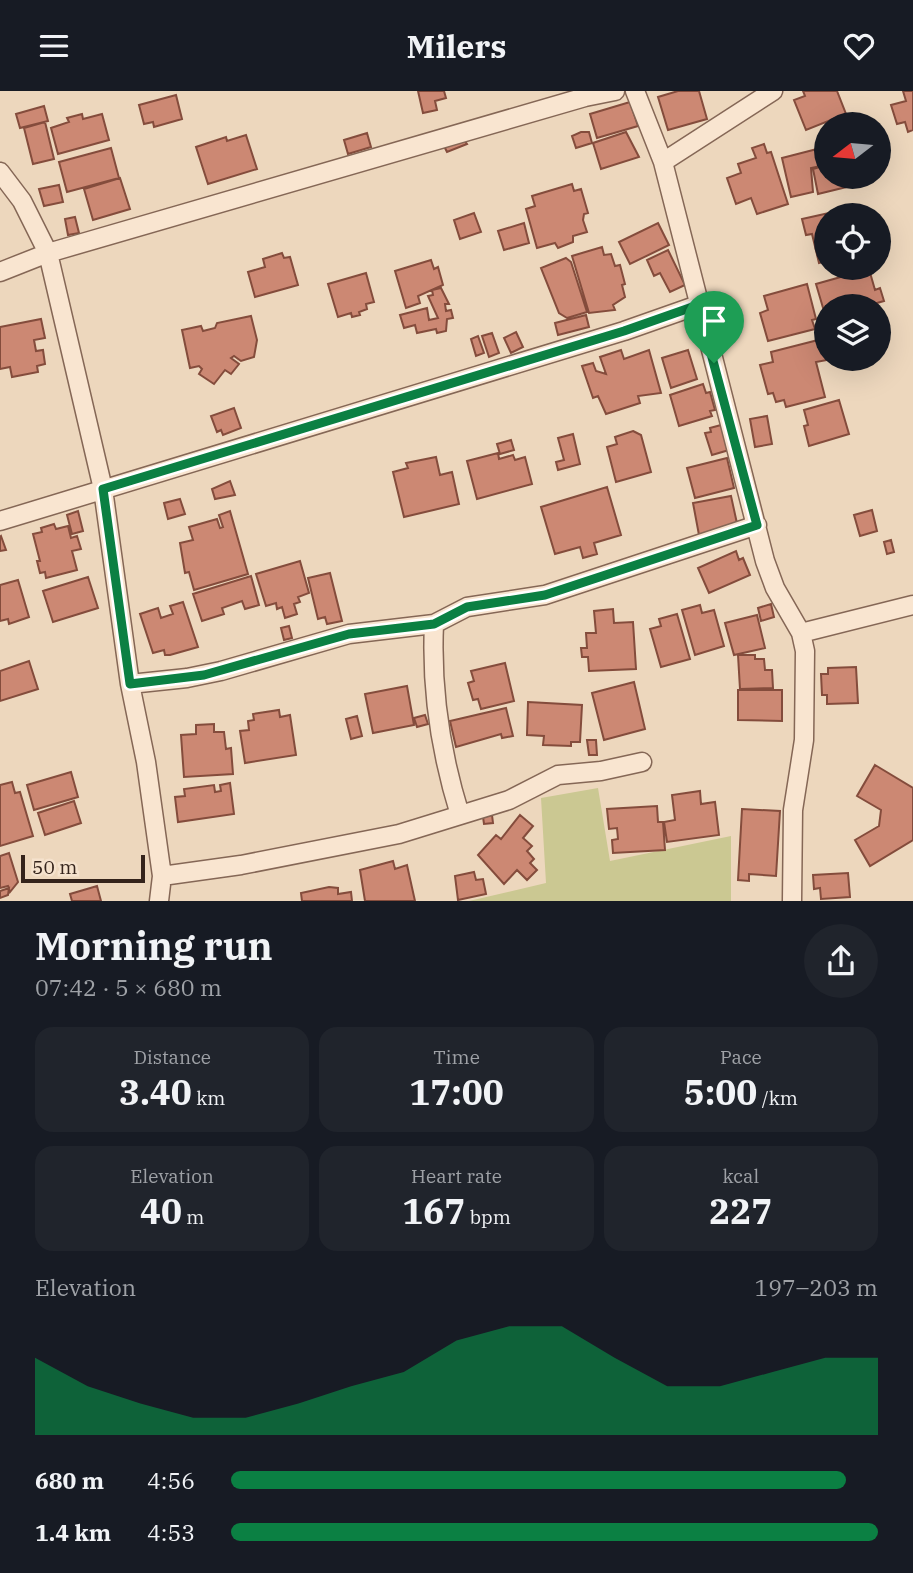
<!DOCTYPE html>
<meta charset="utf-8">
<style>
:root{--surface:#171b24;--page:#20242c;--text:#f1f3f6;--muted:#9ea1a6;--accent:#0b8043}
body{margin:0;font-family:"IBM Plex Serif",serif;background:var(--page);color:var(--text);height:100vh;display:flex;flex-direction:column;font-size:26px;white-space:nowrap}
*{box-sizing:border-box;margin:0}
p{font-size:23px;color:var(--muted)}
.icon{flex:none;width:38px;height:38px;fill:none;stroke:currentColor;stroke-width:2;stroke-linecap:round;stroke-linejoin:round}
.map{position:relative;height:810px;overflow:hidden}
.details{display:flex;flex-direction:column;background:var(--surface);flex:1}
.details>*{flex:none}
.needle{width:46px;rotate:254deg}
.tools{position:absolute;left:814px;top:21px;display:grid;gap:14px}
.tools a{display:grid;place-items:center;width:77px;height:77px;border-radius:50%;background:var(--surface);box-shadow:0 7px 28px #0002;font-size:35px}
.scale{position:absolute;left:21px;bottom:18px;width:124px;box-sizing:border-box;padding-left:7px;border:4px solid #34231b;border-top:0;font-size:19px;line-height:24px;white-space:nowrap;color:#34231b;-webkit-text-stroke:5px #f5e2cd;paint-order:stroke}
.pin{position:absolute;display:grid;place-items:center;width:60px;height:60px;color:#fff;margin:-72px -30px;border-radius:50% 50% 50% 0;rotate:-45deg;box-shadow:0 0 7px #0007}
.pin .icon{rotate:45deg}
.round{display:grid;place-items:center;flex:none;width:74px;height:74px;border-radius:37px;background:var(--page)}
.headline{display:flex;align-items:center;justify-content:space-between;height:119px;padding:0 35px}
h1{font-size:38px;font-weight:700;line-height:52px}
.metrics{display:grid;grid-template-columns:repeat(3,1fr);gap:10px;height:119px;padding:7px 35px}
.metrics div{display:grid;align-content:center;border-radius:18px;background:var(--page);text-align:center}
.metrics b{font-size:35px;font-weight:700}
.metrics small{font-size:19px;font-weight:400}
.metrics p{font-size:19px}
.chart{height:196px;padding:14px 35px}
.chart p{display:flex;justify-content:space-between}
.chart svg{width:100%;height:126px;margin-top:7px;fill:var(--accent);opacity:.7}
ul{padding:0 35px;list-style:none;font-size:23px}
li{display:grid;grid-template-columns:112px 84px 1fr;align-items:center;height:52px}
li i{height:18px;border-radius:9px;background:var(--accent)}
header{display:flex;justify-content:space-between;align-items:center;height:91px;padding:0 35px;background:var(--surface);font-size:32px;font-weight:700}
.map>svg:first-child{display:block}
.green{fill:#cbc892}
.building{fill:#cc8873;stroke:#844c3c;stroke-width:2}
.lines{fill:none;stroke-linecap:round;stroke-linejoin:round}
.minor-casing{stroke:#856756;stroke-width:21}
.minor{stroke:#f9e5d0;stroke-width:18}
.route-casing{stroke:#fff;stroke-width:14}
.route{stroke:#0b8043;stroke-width:9}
</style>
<header><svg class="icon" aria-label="menu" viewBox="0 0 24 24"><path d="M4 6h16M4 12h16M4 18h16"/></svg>Milers<svg class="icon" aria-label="heart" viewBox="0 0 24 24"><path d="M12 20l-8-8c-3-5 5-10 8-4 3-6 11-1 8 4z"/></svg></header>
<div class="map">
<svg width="913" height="810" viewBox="0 0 913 810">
<rect width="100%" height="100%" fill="#edd7bd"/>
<path class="green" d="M598,697l12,73 121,-25v65h-262l77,-18 -5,-85z"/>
<path class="building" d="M418,0h26l2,7 -11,3 2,9 -14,3z
M678,0h21l8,28 -39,11 -10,-33z
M803,0h34l9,23 -40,16 -12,-30 11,-4z
M913,0v39l-5,2 -3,-10 -8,2 -6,-19 15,-4 -3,-10z
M176,4l6,24 -28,8 -1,-5 -9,2 -5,-19z
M630,11l8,24 -41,12 -7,-24z
M44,15l4,15 -28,7 -4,-14z
M82,23l1,5 19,-5 7,26 -51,14 -7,-26 18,-6 -2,-4z
M45,31l9,37 -21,5 -9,-36z
M581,41h8l3,11 -16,5 -4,-12z
M626,41l13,25 -38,12 -8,-26z
M367,42l4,14 -23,7 -4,-14z
M246,44l11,34 -49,15 -12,-37 30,-10 1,4z
M464,49l3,4 -20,8 -3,-6z
M764,53l3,9 4,-1 17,52 -31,10 -6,-16 -15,6 -9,-26 14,-5 -3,-9 18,-6 -4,-10z
M111,57l8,30 -52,14 -8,-30z
M817,58l4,17 -10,2 2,24 -22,5 -9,-39z
M826,74v12h35l2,6 -45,11 -5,-25z
M120,87l10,31 -37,11 -9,-31z
M572,93l2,7 7,-2 7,24 -4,1 -1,6 4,12 -14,4v6l-15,6 -3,-5 -18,5 -11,-39 9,-3 -3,-10z
M59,94l4,17 -19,4 -5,-17z
M847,118l1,6 16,-4 1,4h-39v46l-7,2 -7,-29 -6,1 -4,-16z
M474,122l7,19 -21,7 -6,-19z
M75,126l4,16 -11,2 -3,-16z
M524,132l5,20 -25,7 -6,-19z
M658,132l11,22 -39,19 -11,-22z
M878,133l6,24 -6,1z
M602,156l2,8 7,-1 4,12 5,-1 5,19 -3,1 3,12 -12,8 2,5 -26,3 -17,-57z
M668,159l17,35 -15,7 -10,-19 -6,3 -7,-16z
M282,162l2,5 6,-1 8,28 -43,12 -7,-25 17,-5 -2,-8z
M566,167l5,4 16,50 -20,6 -8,-5 -18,-45z
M431,169l3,9 4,-2 5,18 -25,11 2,7 -14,5 -11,-37z
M869,178l6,21 5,-2 4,13 -7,2 1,3h-52v12l-10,-34z
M366,182l8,29 -8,2 1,5 -8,3 1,3 -8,2 -1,-4 -13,4 -10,-33z
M807,193l9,35 -4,1 3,9 -47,12 -8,-28 8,-3 -4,-14z
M441,197l8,16h-4l1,7 5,-1 2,8 -6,1 -1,12 -9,2 -1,-4 -19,4 -2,-8 -11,3 -4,-13 27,-7 2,12 9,-2 -10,-22 5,-1 -1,-5z
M586,224l3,12 -31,8 -3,-12z
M251,225l6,24 -3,17 -13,4 -7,-5 -3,2 8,6 -8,10 -6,-4 -11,14 -15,-10 3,-5 -3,-3 -9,2 -8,-38 19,-4 2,5 12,-3 2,-5z
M41,228l4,19 -11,2 2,11 7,-1 2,14 -8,2 1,6 -26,5 -2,-10 -10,2v-42z
M516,241l7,15 -12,6 -7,-15z
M492,242l7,20 -10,4 -7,-21z
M478,245l6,17 -8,3 -5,-17z
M822,248l5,21 -11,2 9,35 -39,10 -2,-7 -8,2 -3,-9 -5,1 -8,-29 13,-3 -2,-10z
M621,259l3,9 25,-9 12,43 -23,3 2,7 -34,11 -8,-18 -5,2 -11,-32 11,-3 3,8 10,3 -6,-17z
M688,259l9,29 -26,9 -9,-30z
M703,293l3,9 4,-1 5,18 -5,1 2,5 -33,10 -9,-31z
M839,309l10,34 -40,12 -5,-20 4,-1 -4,-15z
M234,317l7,20 -18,7 -2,-5 -4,2 -6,-16z
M767,325l5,28 -17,3 -5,-28z
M721,334l8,25 -17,5 -7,-22 6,-1 -1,-4z
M633,340l8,4 10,37 -35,10 -9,-35 10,-3 -2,-7z
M573,343l7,30 -22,6 -2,-8 8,-2 -6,-22z
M511,349l3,10 -14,4 -3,-10z
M498,362l1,6 14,-4 2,5 10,-3 7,27 -55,15 -10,-38z
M436,366l4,18 12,-3 7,32 -55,13 -11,-45 15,-4 -2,-5z
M727,367l7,30 -39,10 -8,-30z
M230,390l5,14 -20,4 -3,-10z
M607,396l14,48 -27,8 3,11 -14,4 -3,-11 -25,7 -14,-47z
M731,405l7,32 -39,7 -6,-32z
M180,408l5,15 -17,5 -4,-16z
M872,419l5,21 -17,5 -6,-21z
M78,420l5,20 -11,3 -5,-19z
M230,420l18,63 -54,16 -5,-18 -4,1 -5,-30 13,-3 -4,-13 28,-8 3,9 3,-1 -4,-12z
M54,433l2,5 12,-3 3,12 6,-2 4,13 -9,2 5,19 -31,8 -1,-6 -5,1 -3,-12h3l-7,-27 9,-2 -1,-4z
M1,445l5,14 -6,1v-14z
M891,449l3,12 -7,2 -3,-12z
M736,460l3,9 4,-2 7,17 -41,18 -11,-25z
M300,470l9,32 -11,4 2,5 -6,2 3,10 -12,4 -3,-11 -5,2 -1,-6 -10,3 -10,-32z
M330,482l12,48 -15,3 -2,-7 -7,2 -10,-41z
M251,485l8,29 -14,4 -3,-8 -20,7 2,6 -22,7 -9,-27z
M88,486l10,31 -45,14 -10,-31z
M18,489l11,37 -20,7 -1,-5 -8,2v-36z
M183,511l15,45 -28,8h-5l-1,-5 -11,3 -13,-39 18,-6 3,10 12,-4 -3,-8z
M771,513l3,13 -13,4 -3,-13z
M700,514l2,8 12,-3 10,36 -29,9 -13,-45z
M613,518l1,14 19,-1 3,47 -47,2 -1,-14h-6l-1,-9h6l-1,-15h10l-2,-22z
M677,523l13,45 -29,8 -11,-38 11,-3 -2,-7z
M757,524l8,33 -31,7 -9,-32z
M289,535l3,12 -8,2 -3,-12z
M738,564h17v4h9l1,11h7l1,18 -33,1z
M29,570l9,28 -38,12v-30z
M505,572l9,38 -33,8 -3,-10 -5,1 -5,-17 6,-2 -3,-10z
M856,576l2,36 -31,1v-9h-5l-1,-21h7v-6z
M634,591l11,47 -41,11 -12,-47z
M407,595l7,39 -41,8 -8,-39z
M738,599h44v31l-44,-1z
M528,611l54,3 -2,37h-9v4l-28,-1 1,-9 -17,-1z
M506,617l7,28 -11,2 -1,-4 -45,13 -6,-26z
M279,619l1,7 10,-2 6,40 -51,8 -5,-32 9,-1 -1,-9 6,-1 -1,-6z
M425,624l3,9 -11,3 -3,-9z
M357,625l5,20 -11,3 -5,-20z
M214,633v8h10l2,17 5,-1 2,26 -49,3 -3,-42 15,-1v-9z
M587,649h9l1,15h-8z
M875,674l38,23v52l-43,26 -15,-26 24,-14 2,-16 -24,-14z
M71,681l7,25 -44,13 -7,-25z
M12,691l3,11 5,-1 13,44 -33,10v-61z
M230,692l4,31 -56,8 -3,-25 10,-1 -1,-7 30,-4 1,7 6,-1 -1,-6z
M700,700l1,13 14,-2 4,33 -52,7 -3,-20 11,-2 -3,-25z
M74,710l7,22 -36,12 -7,-22z
M657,715l1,16h5l2,28 -52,3 -1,-13 6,-1 -1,-11 -8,1 -2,-20z
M742,718l38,2 -4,65 -27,-2v7l-11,-1z
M492,724l1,8 -9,1 -1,-7z
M520,724l13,11 -10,12 9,8 -5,5 7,8 -4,4 7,7 -10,10 -10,-10 -13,14 -26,-29 18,-20 5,4z
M9,762l9,29 -8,10 -2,-6 -8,2v-32z
M393,770l2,8 12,-4 8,36h-50l-5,-31z
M474,781l2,8 7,-1 3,15 -28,6 -3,-24z
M848,782l2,24 -29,2 -1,-11 -6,1 -1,-14z
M97,795l4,15h-29l-2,-7z
M329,796l9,1v6l13,-2 1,9h-50l-1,-8z
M9,797l-1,7 -8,3v-7z"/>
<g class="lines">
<g class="minor-casing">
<path id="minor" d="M635,0l28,71
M773,0l-110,71 102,399 10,27 26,45 4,18 -1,89 -11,70 -1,91
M0,81l22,29 26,52 55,236 27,195 16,78 16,114 -3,25
M0,181l48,-19 537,-156 30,-6
M0,430l624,-190 74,-26
M801,542l112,-28
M130,593l57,-6 34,-7 128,-37 85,-10
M460,724c-19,-61 -29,-127 -26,-191l33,-17 78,-12 212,-70
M162,785l79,-11 158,-31 110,-34 49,-25 43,-4 41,-9"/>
</g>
<use href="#minor" class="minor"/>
</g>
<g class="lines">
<g class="route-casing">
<path id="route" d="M698,214l59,220 -212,70 -78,12 -33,17 -85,10 -145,41 -74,9 -27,-195 521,-158z"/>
</g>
<use href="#route" class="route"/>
</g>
</svg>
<div class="tools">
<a><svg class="needle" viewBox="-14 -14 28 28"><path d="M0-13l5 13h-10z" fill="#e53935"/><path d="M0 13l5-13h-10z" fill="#9ea1a6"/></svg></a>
<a><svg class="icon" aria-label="locate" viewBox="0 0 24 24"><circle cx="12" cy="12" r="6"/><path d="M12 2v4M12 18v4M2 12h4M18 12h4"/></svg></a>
<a><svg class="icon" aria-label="layers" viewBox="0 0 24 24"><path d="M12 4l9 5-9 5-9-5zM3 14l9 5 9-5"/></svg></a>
</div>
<div class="scale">50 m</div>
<div class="pin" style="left:714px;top:272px;background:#1e9e55"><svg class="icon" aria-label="arrive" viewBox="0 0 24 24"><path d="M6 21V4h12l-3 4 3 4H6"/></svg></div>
</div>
<section class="details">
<div class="headline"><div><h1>Morning run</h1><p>07:42 · 5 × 680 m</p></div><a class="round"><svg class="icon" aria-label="share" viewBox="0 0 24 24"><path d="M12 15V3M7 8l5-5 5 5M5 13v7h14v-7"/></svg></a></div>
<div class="metrics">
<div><p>Distance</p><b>3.40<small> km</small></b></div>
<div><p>Time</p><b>17:00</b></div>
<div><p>Pace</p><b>5:00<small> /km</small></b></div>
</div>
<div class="metrics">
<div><p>Elevation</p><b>40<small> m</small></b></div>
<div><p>Heart rate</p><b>167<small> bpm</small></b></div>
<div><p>kcal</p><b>227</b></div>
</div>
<div class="chart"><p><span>Elevation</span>197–203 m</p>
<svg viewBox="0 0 160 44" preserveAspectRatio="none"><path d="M0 44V17L10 27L20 33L30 38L40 38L50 33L60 27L70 22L80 11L90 6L100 6L110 17L120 27L130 27L140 22L150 17L160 17V44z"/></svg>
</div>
<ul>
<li><b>680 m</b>4:56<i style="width:95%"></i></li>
<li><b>1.4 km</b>4:53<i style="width:100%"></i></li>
</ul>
</section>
